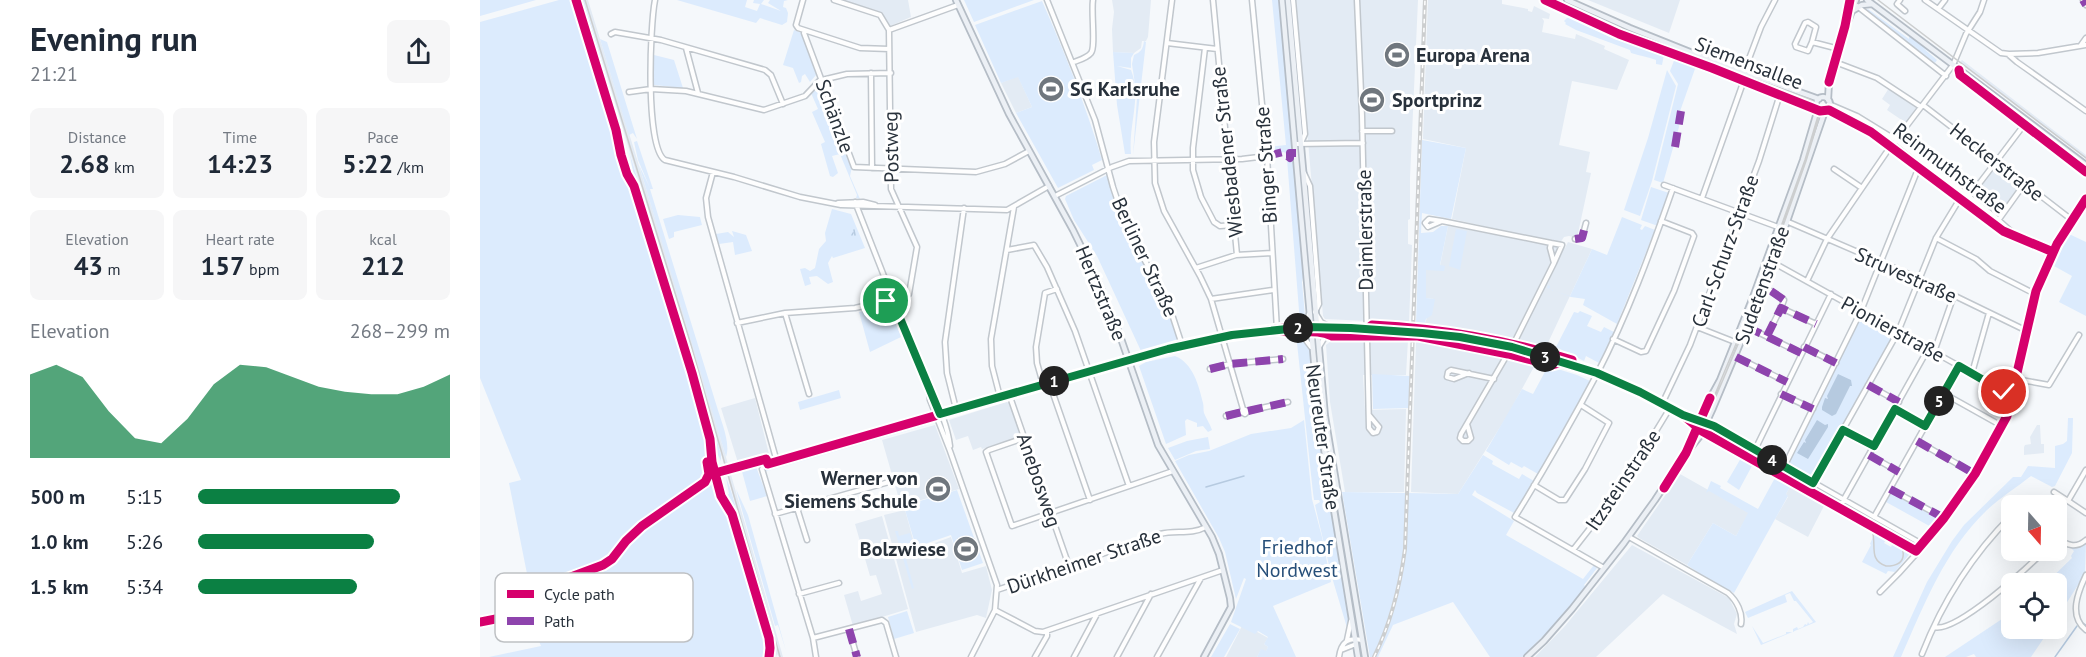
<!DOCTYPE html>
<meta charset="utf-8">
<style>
:root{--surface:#fff;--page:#f6f6f7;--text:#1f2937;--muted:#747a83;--accent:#0b8043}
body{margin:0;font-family:"PT Sans",sans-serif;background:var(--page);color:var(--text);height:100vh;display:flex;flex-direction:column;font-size:22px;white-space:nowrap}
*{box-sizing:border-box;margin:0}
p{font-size:20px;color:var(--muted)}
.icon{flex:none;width:33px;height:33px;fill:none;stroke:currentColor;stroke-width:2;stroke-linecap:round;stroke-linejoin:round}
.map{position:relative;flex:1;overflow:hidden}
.details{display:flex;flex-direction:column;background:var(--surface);width:480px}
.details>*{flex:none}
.needle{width:39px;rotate:160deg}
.fabs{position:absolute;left:1521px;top:495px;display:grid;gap:12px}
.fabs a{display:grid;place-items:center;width:66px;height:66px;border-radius:9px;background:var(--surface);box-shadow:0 6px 24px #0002;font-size:30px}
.pin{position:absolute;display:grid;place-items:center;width:51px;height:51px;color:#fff;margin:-26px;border:3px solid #fff;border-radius:50%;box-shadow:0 2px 6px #0007}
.km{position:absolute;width:30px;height:30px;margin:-15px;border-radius:50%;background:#222;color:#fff;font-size:16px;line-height:30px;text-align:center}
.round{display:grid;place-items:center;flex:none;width:63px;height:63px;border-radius:9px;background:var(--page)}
.head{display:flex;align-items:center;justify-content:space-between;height:102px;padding:0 30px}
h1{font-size:33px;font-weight:700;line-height:45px}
.metrics{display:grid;grid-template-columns:repeat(3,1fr);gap:9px;height:102px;padding:6px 30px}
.metrics div{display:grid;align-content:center;border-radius:9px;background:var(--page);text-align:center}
.metrics b{font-size:26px;font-weight:700}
.metrics small{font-size:16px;font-weight:400}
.metrics p{font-size:16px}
.chart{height:168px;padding:12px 30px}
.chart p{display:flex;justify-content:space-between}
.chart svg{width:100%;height:108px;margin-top:6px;fill:var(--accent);opacity:.7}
ul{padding:0 30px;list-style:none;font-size:20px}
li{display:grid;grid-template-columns:96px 72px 1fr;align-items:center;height:45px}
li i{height:15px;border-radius:8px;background:var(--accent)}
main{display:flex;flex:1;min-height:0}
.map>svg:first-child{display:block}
.built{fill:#e3ebf4}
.green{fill:#dcebfd}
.water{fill:#b6cae0}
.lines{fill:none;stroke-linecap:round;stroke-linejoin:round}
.stream{stroke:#b6cae0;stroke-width:1.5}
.minor-casing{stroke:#c1c7cd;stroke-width:7}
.major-casing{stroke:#b5bdc6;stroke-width:8}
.minor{stroke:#fefefe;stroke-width:4}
.major{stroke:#ecf0f5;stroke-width:4.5}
.tram{stroke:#cccecf;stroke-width:1.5}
.rail-casing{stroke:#cccecf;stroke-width:4}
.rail{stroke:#fff;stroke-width:1.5;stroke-dasharray:4.5;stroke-linecap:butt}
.quiet{stroke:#8e44ad;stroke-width:8;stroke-dasharray:15 8;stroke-linecap:butt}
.cycleway-casing{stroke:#fff;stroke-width:13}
.cycleway{stroke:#d6006c;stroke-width:9}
.route-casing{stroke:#fff;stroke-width:12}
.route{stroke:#0b8043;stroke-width:8}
.labels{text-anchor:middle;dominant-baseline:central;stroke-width:6;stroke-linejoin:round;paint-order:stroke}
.poi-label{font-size:20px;font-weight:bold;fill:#28313b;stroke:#fff;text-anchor:start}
.street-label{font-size:20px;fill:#28313b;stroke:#fff}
.park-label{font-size:20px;fill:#274f79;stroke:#fff}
.key{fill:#fff;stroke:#bec1c4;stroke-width:1.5}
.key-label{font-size:16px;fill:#28313b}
</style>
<main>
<section class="details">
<div class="head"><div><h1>Evening run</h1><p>21:21</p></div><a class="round"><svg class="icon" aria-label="share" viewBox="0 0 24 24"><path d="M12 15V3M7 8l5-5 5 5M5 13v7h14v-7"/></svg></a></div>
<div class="metrics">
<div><p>Distance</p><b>2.68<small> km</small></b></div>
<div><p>Time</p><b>14:23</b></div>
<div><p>Pace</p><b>5:22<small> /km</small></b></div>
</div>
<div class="metrics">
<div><p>Elevation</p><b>43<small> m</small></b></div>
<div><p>Heart rate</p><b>157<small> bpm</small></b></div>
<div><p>kcal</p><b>212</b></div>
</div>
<div class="chart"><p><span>Elevation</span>268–299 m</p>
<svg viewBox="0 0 160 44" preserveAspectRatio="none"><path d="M0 44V10L10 6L20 11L30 25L40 36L50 38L60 28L70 14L80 6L90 7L100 11L110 15L120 17L130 18L140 18L150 15L160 10V44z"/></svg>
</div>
<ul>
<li><b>500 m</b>5:15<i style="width:80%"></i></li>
<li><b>1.0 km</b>5:26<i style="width:70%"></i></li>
<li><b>1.5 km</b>5:34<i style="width:63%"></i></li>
</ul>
</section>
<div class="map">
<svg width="1606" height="657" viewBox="0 0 1606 657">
<rect width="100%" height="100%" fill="#f5f8fb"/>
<path class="built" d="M104,0h4l104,338 91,319h-4l-2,-3 -1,3h-2v-17l-53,-186z
M361,0h67l3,17 -23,10 -5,-14z
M632,0h39l-3,37 -2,4h-4l-1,7 -7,5 -21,-1 -1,-23 2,-17z
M816,0h122l-8,178v41l-2,1v24l4,1 -3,78 -84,-4 -2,-3z
M943,0h3l-12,328h-3z
M948,0h74v4l26,5v2l4,1 2,-6 16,8 -1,5 -7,-1 2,3 -2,11 33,7 1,-5 29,12 -1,3 25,11 -12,30 -45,-9 -13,64 31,7 -4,20 5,1 -14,65 -8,-2 -5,1 -4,6 -108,-24 14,-71 -43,-9z
M1108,0h92l-11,33z
M1198,50l91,33 45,16 -2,5 -134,-51z
M1482,60l124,95v4l-126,-97z
M538,76l14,31 -16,6 -15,-30z
M1409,88l27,20 -10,15 -19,-13 3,-5 -8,-6z
M1517,165l25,19 -23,31 -25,-19z
M968,226l117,22 3,-6 24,7 -46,98 -121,-24 9,-24 -8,-1v-28l14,-4z
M931,337h3v4l-6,154h-2z
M854,339l74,1 -2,35h-43l2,35 41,-1 -2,83h-59l-15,-90 -4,-57z
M936,342l40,4 80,17 -27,50 -51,81 -47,-2z
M275,398l15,60 -31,8 -18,-58z
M526,402l4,1 11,31 -2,3 -37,12 -1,-2 -8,3 -5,-14 -12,4 -7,-20z
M455,425l24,64 -48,14 -12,-4 -17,-59z
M1557,425h3l1,19h3v9l-20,2v-8l1,-2 6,-1 -1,-7z
M1200,474l69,39 -13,23 -23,-13 -26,42 -48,-27 -2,-2z
M1311,485l34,19 -17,33 -33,-18 13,-22 -2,-3z
M425,510l11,40 35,-13 11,36 24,-7 6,24 -6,28 -9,-3 -61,17 -32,-117z
M402,516l26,93 -55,17 -9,-31 14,-4 3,10 21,-7 -6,-19 -6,1 -15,-52z
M1152,545l97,53 8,16 -3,10 3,10 -74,-40 -67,63h-61l30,-31z
M763,624l25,14 -4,6 4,3 -2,5 -5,-2 -4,7h-31z"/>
<path class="green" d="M0,0h56l-56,16z
M79,0h16l39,126 13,51 3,2 6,17 73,244 -1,6 2,9 -2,5 11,40 6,4 6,12 36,118 3,12 -2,11h-279l52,-11 -12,-29h-4l-4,-18 10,-5 -22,-111 12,-3 -41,-102v-356z
M98,0h6l39,133 -1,2 2,6 -3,3z
M197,0h70l-2,7 12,4 3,-7 -7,-1 1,-3h10l-3,4 20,7 -13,-8 2,-3h18l-4,1 -1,6 3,1 2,5 -1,9 -5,3 -22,-7 -4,5z
M484,0h70l-60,22z
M792,0h8l11,121h-2l2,1 2,15 -2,1h2l1,14h-5l1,5 -6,-5 -12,2 -3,-2 -1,-5 18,-2z
M562,1c23,52 44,105 60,159l-10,5 2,5 -36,18 -42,-75 16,-6 -14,-30 -17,6 -26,-58z
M1388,9l41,30v-3l36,26 -22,-14 14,12 -2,3 -3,-2 -66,-50z
M1088,17l27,13 69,25 -2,10 -6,-1v-4c-8,-3 -15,-4 -25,-7l-1,-3 -54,-20 -11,-6 1,-1 -2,-2z
M314,30l8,3 15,41 -7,8 -5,-8 -3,2 -1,6 -2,1 -6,-15 -10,-3z
M120,39l7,3 30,97 -4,-6 -4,2z
M664,41l2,1 -13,113 4,-57 -5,-34 2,-9c7,-3 9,-6 10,-14z
M633,52l21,1 -3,5v10l-14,-2 14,4c11,27 -3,56 0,84h-6l-8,-49z
M174,55l20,5 9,28 -29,-3z
M1195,58l21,8 -18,51 1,10 -16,56 -9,-3 24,-96 -8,-13z
M1187,70l9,16 -24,95 -12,35 -16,-6 24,-72z
M340,83l32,84 -2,9 10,23 -4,-1 1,-3 -17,-41 -8,2 6,17 -5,4 -3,-1 -9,-32 4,-2 -13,-30 6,-3 -7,-16z
M942,140l44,8 -15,71 -29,-6 -1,20 12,-1 8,-6h7l-8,39 5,1 -1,5 -18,-1v28l9,1 -3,16 -6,4 -2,6 -8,-1z
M157,141l16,48h-3l67,218c4,14 14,36 9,50l-87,-292 11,23 -12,-28 -4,-18z
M149,151l92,303v7l-8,-16 -81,-268 -4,-4 -5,-18 8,16h2z
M811,154l3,2 10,117 -2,9 3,34 -5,7 -13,-164h4z
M627,175c7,23 15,47 26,69 17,31 39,60 44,96l-36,11 -44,-95 -23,-36 -9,-21 1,-3z
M1171,187l18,6 -11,33 -17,-6z
M352,209l19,5 14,34 -32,10 -1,-2 -4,7 5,19 -5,2 -11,-8 -8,1 2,7 -6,2 -5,-17 5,-1 5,3 5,-3 4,-19 7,-8 -1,-8z
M198,215l22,2 2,8 -28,7v5l-5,2 -6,-20z
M1142,217l20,8 -2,4 2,1 3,-4 10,4 -38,94 -34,-19 2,-6 -14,-2 -24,-9 1,-3 2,1 -1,3 21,7 22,-47 15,6z
M976,229l11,2 -7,39 -11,-4z
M252,231l14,4 6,16 -17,4 -2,-13 -14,2 -3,-10 12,-2 6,5z
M1589,234l17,8v74l-27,-14 13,-26 -18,-10z
M409,305l12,32 -31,15 -11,-40z
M1100,311l12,5 -5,10 14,6 3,-5 10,5 -15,31 -13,-7 -2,5 -28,-14 18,-35 4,1z
M1384,316l29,16 1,4 -80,143 -24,-12 -3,-3 72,-147z
M934,334c22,2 76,6 92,16l-2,5 -48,-10 -42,-4z
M819,340l5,1 6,9 11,100 27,159v22l-17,-57 -16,-69 5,-3 -1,-2h-5l-1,-7 -16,-150z
M695,356c18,7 24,30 28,47 1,3 0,7 1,10 2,5 6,11 8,17l-4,2 -5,-6 -6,1v-4l-10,-4 -2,2 1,14 -20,9 -27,-78 7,-4z
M1068,366l29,9 13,6 -52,93 -14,-8 -2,2 -11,-6 -2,3 -23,-14 36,-62 11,5z
M892,374l38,2 -1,32 -36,1z
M837,377l41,254h-2l-36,-215z
M359,390l2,8 -41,12 -2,-8z
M1588,418h5l-1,35 -17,33 -3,1 -21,-11c-14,11 -30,21 -44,34 -42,40 -63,95 -86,147h-8l34,-75 25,-41 12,-16 49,-48h8l7,-11 27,2v-22l8,-2 4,-3z
M452,419l1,3 -9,4 -160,46 3,-6z
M824,420l8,79 10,38 9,45 -58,24 23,51h-39l4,-8 5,2 2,-4 -4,-3 4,-7 -10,-6 -3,3 -24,-12 15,-43 -2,-1 -8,21 -11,-47 -6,-14 -44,-77 14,-6 20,-4 42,-17 40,-6z
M728,437l2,12 -14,2 -21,9 -7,-12 19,-7z
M1003,455l10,6 -1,3 27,15 3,-5 12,7 -20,32 -37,-20 -2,-3 -3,5 42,26 -8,14 77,44 11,-14 3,3 -13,17 2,2 -19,25 -45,45h-32l-37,-55 -60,23 -15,32h-8l-28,-165 64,1 2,2v-2l50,1z
M1261,458l12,6 -14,26 -12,-8z
M275,464l12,32 -17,5 -9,-33z
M1296,476l15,9 -5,9 2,2 -54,97 -26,-14 -21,-14 26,-42 23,13 12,-23 -39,-22 -3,2 5,-12 10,5 -1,2 38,21z
M237,477h2l7,18 3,-1 -3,-17 6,17 41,147 -1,16h-2l1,-9 -2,-11 -37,-125 -9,-15z
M256,489l12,26 38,136 -8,-26 -3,1z
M477,490l26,73 -21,7 -11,-35 -35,12 -11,-37 5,-6z
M1411,491l49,28 -7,9 -47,-26z
M415,531h3l1,5 11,-3 5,19 -10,3 9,33 -2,1z
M1395,532l12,6 -3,5 7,4 2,-4 -2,-2 20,11 -16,20 -7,-1 -2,3 -24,-12 9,-17 -1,-1z
M1606,543l-1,31 -28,44 -1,-34h-11l27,-26 -1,-2 3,-5 -3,-3h6z
M1312,591l24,31 -55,23 -9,-19 11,17 23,-9v-2h7v-3l4,-2 1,2 5,-2 2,-3 2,1 1,-3 1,2 4,-2 -17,-21h-2l-4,-8 -5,2 2,7 -39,16 -3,-6z
M427,611l7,22 -20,6 -6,-22z
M1531,613l1,15 31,1 -1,2 2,-2h6l-19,28h-55l-2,-3 -8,3h-21z
M750,624l10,5 -16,28h-13z"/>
<path class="water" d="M1358,374l13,6 1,6h-2l-14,28 -4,2 -10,-6v-3l3,-9 3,1 -1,-3z
M1337,420l8,5 3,-1v3l-20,32 -11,-6 7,-11 2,1 -1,-3z"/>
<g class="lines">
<path class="stream" d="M374,230l1,5
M372,235l1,-2
M726,487l38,-11
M1602,623l4,2
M1575,657l22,-31"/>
<g class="minor-casing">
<path id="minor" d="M175,0c-5,25 -10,148 10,160l69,17 66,20 41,8 166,5 42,-24
M323,0l-7,25 2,3 62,20 29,1
M354,0l46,15 9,15 2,159 26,58 -8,47
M567,0l48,120 18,67 9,27 12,27 34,61 14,43
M692,0l-18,142 1,41 9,28 36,65 11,23 32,110 -1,3 3,2 3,-3 -5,-2
M733,0l24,255
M772,0l15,156 10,174
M813,0l12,134 -4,9
M877,0l5,116 7,312 4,5 4,-1 2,-5 -10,-12
M1420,0l-3,4 8,7
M1445,0l76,53 8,1 29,-1 48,-8
M1603,0l3,5
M1377,6l89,70
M1458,9l7,-9
M409,30l69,-25
M325,31l-1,2 50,134 122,5 29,-8 24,-13
M131,34l4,-2 46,8 104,30 6,5 12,29
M1332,42l4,-15 -8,-5 -3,1 -10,21 1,3 12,4 4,-9 27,7
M687,43l50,6
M1601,45l5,-7
M206,48l12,45
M725,48l-12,100v22l8,27 13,25 6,4 14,-1
M1529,55l8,7 69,49
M594,62c5,-2 13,-4 17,-9 5,-6 0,-41 2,-53
M1355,62l42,16 44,29
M1479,70l1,5 126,97
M1264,72l17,-45 14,-27
M391,73l1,95
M342,80l25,-6 44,-1
M149,92l22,-3 35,2 78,19 41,-14 16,-17
M1349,104l28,12 39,24 98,76 19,17
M1443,105l149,115
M1347,109l51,28 125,94 50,21
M882,131h30
M815,144l68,-1
M1354,169l28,19
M233,172l-7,26 2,19 69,245
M824,173l6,13 6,77 3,41 -4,8 6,10 9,5
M1184,185l114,42
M575,196l57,-29 17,-6 113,-2 25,-3
M1489,197l55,-72
M1222,198l42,-118
M375,202l74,189c11,14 19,38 21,55
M358,203l25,-1 12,3
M949,219l13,2 -14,6 -3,-4z
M962,221l109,22
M1306,221l132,57 107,52
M1517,222l28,-39
M1456,238l40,21 14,12 45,23
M1095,239l7,-1 4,-15
M1071,243l11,2 -8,18 -4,-15z
M527,250l27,-5 13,22 28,64 54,155
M1294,263l239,133
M716,268l40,-13 36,-2
M1327,281l20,-42 59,-86 67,-88 13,-31 14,-22 4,-12
M1291,291l13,9 -3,8
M731,299l62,-9
M305,313l24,81
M257,323l48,-10 70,-5 38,-9
M819,327l6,-4 4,-9
M1217,327l38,15
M1267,327l54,26
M797,330l14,3 64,-3
M814,334l11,5 6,8
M1287,336l14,-28 35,16
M1133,339l28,13 5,-1 28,-60 20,-55 -2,-3 -31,-12
M839,347l6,-10 6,-5
M1324,347l32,16
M1454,352l20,-57
M1256,357l51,25
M730,369l20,-5 53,-5
M989,373l-15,6 -7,-2 1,-5 3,-2 43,9
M1492,373l17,-60
M1536,379l33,6 30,-50
M569,382l41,118
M563,384l-6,-21 -1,-16 9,-54 12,-4
M1388,385l31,17
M449,391l1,9 20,51 47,134 -2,25 -24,47
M1463,393l59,33
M529,394l60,172
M1301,394l32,15
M520,397l-8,-31 -1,-27 23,-132
M1182,404l28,-59 69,-184 21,-67
M476,409l-9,-36 -2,-31 19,-134
M1415,409l30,17
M768,411l40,-9
M746,416l16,-4
M1206,416l28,10 208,118
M987,424l4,14 -3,3h-5l-3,-3 1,-4 53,-91 40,-80
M1363,430l31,16
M544,438l-35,12 -3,2 26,74 161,-55
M1437,441l58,33
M1389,455l30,17
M1271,458l80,-164
M1304,467l77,-156 55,-137 8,-12
M1606,470l-18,31 18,12
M1333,483l85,-151 38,-94 28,-46
M1054,485l25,15h6l20,-31 24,-46 -28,-18
M1410,489l54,29
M1574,492l14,9
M317,508l10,32
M1359,508l89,-159
M295,514l114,-32
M1394,517l85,-151
M1149,537l99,56c9,8 15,20 13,31
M1576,538c11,7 20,11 30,2
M1093,550l47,-60 50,-82
M1124,568l-89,-51c29,-47 56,-94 82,-143 31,-60 54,-123 76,-186
M1606,575c-8,17 -18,41 0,55
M517,590l163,-56c16,-4 31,1 46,-7
M1400,592c44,-42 83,-95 113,-149 5,-9 11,-18 15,-28 10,-26 11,-57 17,-84 11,-49 33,-91 61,-132
M319,594l40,-11
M515,610l40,21 8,1 180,-62
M0,622l4,-1
M1454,627c21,7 95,-60 111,-77
M369,629l8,28
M333,638l69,-18 4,3 10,34
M867,640l4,-19
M861,650l15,-6
M1442,654c20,-51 50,-99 90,-139
M336,657l-3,-19 -51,-169 2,-3 405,-117c39,-10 80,-18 121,-21 30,-2 60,0 91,2 82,5 163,20 238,53 29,13 60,26 83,48l214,120
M555,657l12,-21v-5
M594,657l23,-43
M637,657l34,-63
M677,657l44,-79
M859,657c2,-15 9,-20 23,-17"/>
</g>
<g class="major-casing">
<path id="major" d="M476,0l53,114 64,116 24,49 21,51 40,115 54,92 7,17 11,44 1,9 -27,50
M802,0l37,418 39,239
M808,0l37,416 40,241
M1065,0l74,34 198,74
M1087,0l63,28 80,32 109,39
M1387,0l219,165
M1372,11l10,-6 10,-1
M1367,24l9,-24
M1336 104a7 7 0 1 1 14 0a7 7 0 1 1-14 0Z
M1348,100l1,-18 16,-56 5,-26
M1208,451l12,-15 13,-28 37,-88 11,-23 64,-186
M1047,657l17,-16 28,-32 52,-66 31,-43 31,-47 10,-20 6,-20 18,-33 33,-83 50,-137 15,-51"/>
</g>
<use href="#minor" class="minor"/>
<use href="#major" class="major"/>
<path class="tram" d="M105,0l106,345 89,312
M1075,0l84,38 170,63 8,7 1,8 -13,44 -49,136 -50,120v10l6,7 152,85c20,19 -1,40 22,48 25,0 19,-21 6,-34l-177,-99c-6,-5 -9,-11 -7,-18l48,-113 50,-141 13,-43c2,-9 -1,-15 -10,-19l-169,-62 -82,-37
M1398,0l208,158"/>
<g class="rail-casing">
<path id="rail" d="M894,657c17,-34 26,-71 31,-108l20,-549"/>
</g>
<use href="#rail" class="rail"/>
<path class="quiet" d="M1603,0l3,5
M1195,147l6,-36
M787,156l16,-4 7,6v-5h6
M1095,239l7,-1 4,-15
M1291,291l13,9 -3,8
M1267,327l54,26
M1287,336l14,-28 35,16
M1324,347l32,16
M1256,357l51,25
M730,369l20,-5 53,-5
M1388,385l31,17
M1301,394l32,15
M1415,409l30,17
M768,411l40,-9
M746,416l16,-4
M1363,430l31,16
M1437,441l58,33
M1389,455l30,17
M1410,489l54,29
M369,629l8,28"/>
<g class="cycleway-casing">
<path id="cycleway" d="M96,0l40,130 5,25 6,19 7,12 58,187 18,66 2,23 9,34 11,18 37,124 1,10 -1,9
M1065,0l74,34 93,34 108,43 9,-1 42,22 132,99 50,21
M1479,70l1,5 126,97
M1349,82l16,-56 5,-26
M873,328l14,1 5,-4c72,4 130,14 200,35
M797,330c18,6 38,-3 55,6h86l90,18 44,11 11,-3 34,11 43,19 43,23 19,16 214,120 28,-33 31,-44 32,-58 29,-125 21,-47 29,-45
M235,473l51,-14 2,5 410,-118 44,-9 62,-9
M1184,488l22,-35 24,-55
M0,622l31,-6 -3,-13 28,-13 67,-25 9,-6 14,-18 16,-15 63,-44 4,-8 -2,-12"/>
</g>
<use href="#cycleway" class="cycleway"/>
</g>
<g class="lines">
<g class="route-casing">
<path id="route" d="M406,301l6,-2 48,115 228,-65 64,-14 74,-8 45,1 71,5 38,4 52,10 85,26 43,19 43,23 31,11 99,57 30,-53 31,16 21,-37 30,17 34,-60 45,26"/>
</g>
<use href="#route" class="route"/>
</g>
<defs>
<g id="stadium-disc" transform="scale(1.35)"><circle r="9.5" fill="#70777e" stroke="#fff"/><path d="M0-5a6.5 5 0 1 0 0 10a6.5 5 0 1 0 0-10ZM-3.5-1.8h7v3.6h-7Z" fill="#fff"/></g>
</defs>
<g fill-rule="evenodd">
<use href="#stadium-disc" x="917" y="55"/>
<use href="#stadium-disc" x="571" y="89"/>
<use href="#stadium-disc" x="892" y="100"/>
<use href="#stadium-disc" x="458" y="489"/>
<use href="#stadium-disc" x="486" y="549"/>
</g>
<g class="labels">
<g class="poi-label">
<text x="936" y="55">Europa Arena</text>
<text x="590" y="89">SG Karlsruhe</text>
<text x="912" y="100">Sportprinz</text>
<text x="438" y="478" text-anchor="end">Werner von<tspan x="438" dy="23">Siemens Schule</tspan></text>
<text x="466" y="549" text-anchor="end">Bolzwiese</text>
</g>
<g class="street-label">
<text transform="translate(1269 63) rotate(21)">Siemensallee</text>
<text transform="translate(355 116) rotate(70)">Schänzle</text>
<text transform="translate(411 147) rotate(-91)">Postweg</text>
<text transform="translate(747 152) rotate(-96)">Wiesbadener Straße</text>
<text transform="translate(1517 162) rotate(38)">Heckerstraße</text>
<text transform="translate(786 165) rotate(-94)">Binger Straße</text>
<text transform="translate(1470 168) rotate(37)">Reinmuthstraße</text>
<text transform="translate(885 230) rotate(-91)">Daimlerstraße</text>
<text transform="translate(1245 251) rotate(-70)">Carl-Schurz-Straße</text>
<text transform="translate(665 257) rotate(65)">Berliner Straße</text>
<text transform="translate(1426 275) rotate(24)">Struvestraße</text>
<text transform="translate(1282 285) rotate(-70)">Sudetenstraße</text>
<text transform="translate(621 293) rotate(67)">Hertzstraße</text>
<text transform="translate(1413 329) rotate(29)">Pionierstraße</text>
<text transform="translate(843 437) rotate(82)">Neureuter Straße</text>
<text transform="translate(559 480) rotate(71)">Anebosweg</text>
<text transform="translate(1143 480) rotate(-56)">Itzsteinstraße</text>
<text transform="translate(604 561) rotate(-19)">Dürkheimer Straße</text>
</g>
<g class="park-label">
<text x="817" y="547">Friedhof<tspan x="817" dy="23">Nordwest</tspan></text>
</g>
</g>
<rect x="15" y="573" width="198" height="69" rx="9" class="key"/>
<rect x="27" y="590" width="27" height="8" fill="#d6006c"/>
<rect x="27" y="617" width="27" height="8" fill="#8e44ad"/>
<g class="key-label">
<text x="64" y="600">Cycle path</text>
<text x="64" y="627">Path</text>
</g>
</svg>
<div class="fabs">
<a><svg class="needle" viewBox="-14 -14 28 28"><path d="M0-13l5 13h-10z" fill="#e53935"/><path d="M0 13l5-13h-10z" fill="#747a83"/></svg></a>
<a><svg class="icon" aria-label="locate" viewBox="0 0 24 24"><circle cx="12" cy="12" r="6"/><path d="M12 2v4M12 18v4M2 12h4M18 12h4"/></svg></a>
</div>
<div class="pin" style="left:406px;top:301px;background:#1e9e55"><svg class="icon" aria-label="arrive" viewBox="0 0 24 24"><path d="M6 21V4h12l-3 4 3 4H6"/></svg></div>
<div class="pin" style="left:1524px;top:392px;background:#d93025"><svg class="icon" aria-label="check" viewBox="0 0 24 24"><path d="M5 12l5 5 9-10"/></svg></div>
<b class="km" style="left:574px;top:381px">1</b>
<b class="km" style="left:818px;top:328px">2</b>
<b class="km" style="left:1065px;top:357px">3</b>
<b class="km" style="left:1292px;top:460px">4</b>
<b class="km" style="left:1459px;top:401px">5</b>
</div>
</main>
